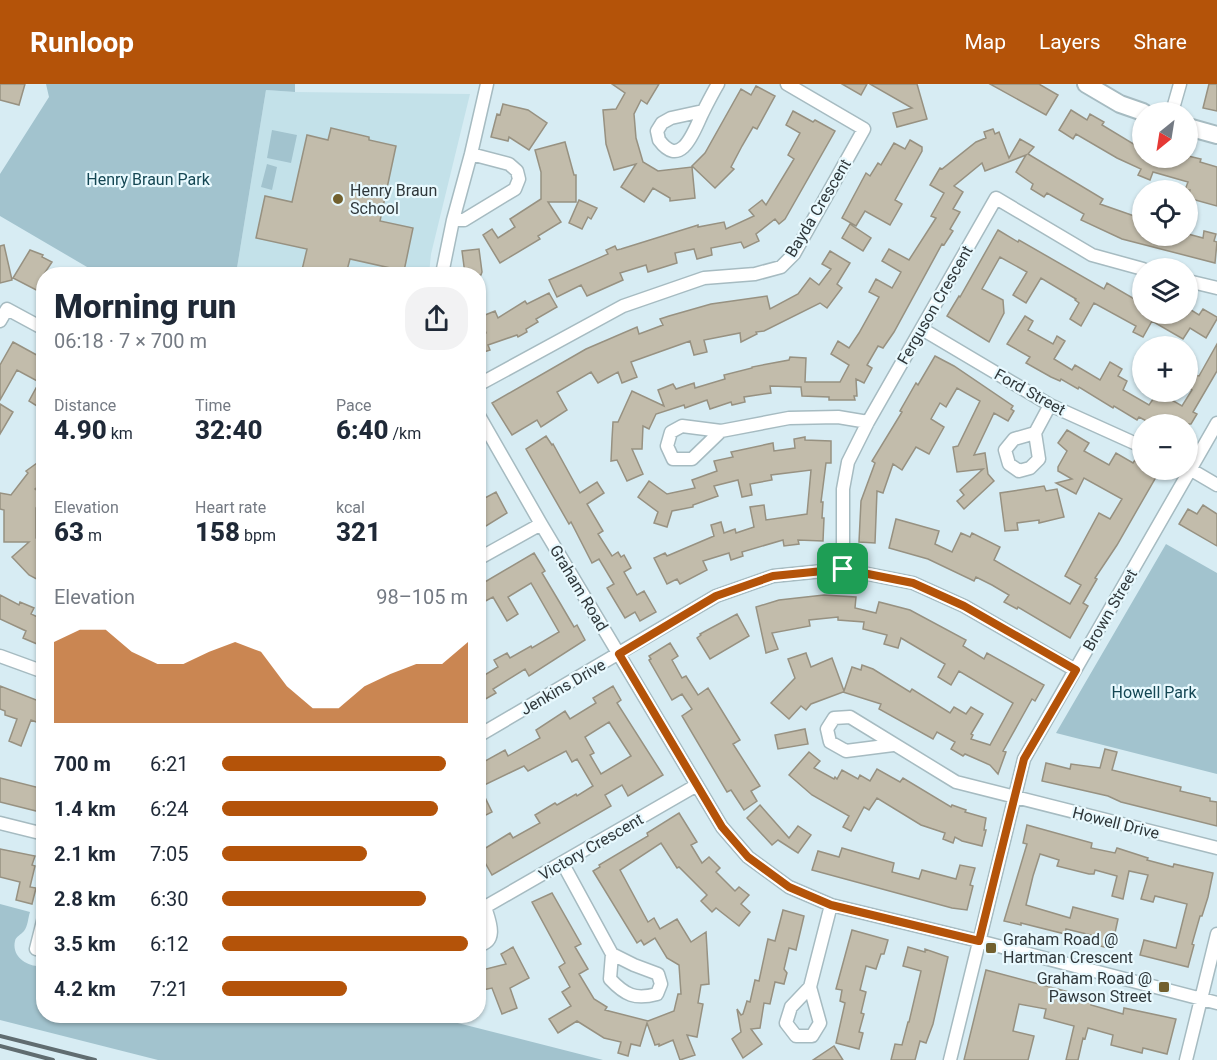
<!DOCTYPE html>
<meta charset="utf-8">
<style>
:root{--surface:#fff;--page:#f2f2f3;--text:#1f2937;--muted:#747a83;--accent:#b45309}
body{margin:0;font-family:Roboto,sans-serif;background:var(--page);color:var(--text);height:100vh;display:flex;flex-direction:column;font-size:22px;white-space:nowrap}
*{box-sizing:border-box;margin:0}
p{font-size:20px;color:var(--muted)}
.icon{flex:none;width:33px;height:33px;fill:none;stroke:currentColor;stroke-width:2;stroke-linecap:round;stroke-linejoin:round}
.map{position:relative;flex:1;overflow:hidden}
.side{position:absolute;left:36px;top:183px;width:450px;height:756px;display:flex;flex-direction:column;background:var(--surface);border-radius:24px;box-shadow:0 2px 4px #0004}
.side>*{flex:none}
.needle{width:39px;rotate:210deg}
.buttons{position:absolute;left:1132px;top:18px;display:grid;gap:12px}
.buttons a{display:grid;place-items:center;width:66px;height:66px;border-radius:50%;background:var(--surface);box-shadow:0 2px 4px #0004;font-size:30px}
.pin{position:absolute;display:grid;place-items:center;width:51px;height:51px;color:#fff;margin:-26px;border-radius:12px;box-shadow:0 3px 9px #0006}
.round{display:grid;place-items:center;flex:none;width:63px;height:63px;border-radius:24px;background:var(--page)}
.summary{display:flex;align-items:center;justify-content:space-between;height:102px;padding:0 18px}
h1{font-size:33px;font-weight:800;line-height:45px}
.metrics{display:grid;grid-template-columns:repeat(3,1fr);gap:9px;height:102px;padding:6px 18px}
.metrics div{display:grid;align-content:center}
.metrics b{font-size:26px;font-weight:800}
.metrics small{font-size:16px;font-weight:400}
.metrics p{font-size:16px}
.chart{height:168px;padding:12px 18px}
.chart p{display:flex;justify-content:space-between}
.chart svg{width:100%;height:108px;margin-top:6px;fill:var(--accent);opacity:.7}
ul{padding:0 18px;list-style:none;font-size:20px}
li{display:grid;grid-template-columns:96px 72px 1fr;align-items:center;height:45px}
li i{height:15px;border-radius:8px;background:var(--accent)}
header{display:flex;align-items:center;gap:36px;box-sizing:border-box;height:84px;padding:0 30px;background:var(--accent);color:#fff}
header strong{font-size:28px}
nav{display:flex;gap:33px;margin-inline-start:auto;font-size:21px}
.map>svg:first-child{display:block}
.built{fill:#c3e1e9}
.green{fill:#a2c3ce}
.building{fill:#c2bcab;stroke:#979181;stroke-width:1.5;fill-rule:evenodd}
.lines{fill:none;stroke-linecap:round;stroke-linejoin:round}
.street-casing{stroke:#a6bbc1;stroke-width:15}
.secondary-casing{stroke:#a6bbc1;stroke-width:20}
.street{stroke:#fff;stroke-width:12}
.secondary{stroke:#fff;stroke-width:16}
.rail{stroke:#606c70;stroke-width:4}
.route-casing{stroke:#fff;stroke-width:12}
.route{stroke:#b45309;stroke-width:8}
.poi-dot{fill:#72602e;stroke:#e8f9fe;stroke-width:2}
.labels{text-anchor:middle;dominant-baseline:central;stroke-width:4.5;stroke-linejoin:round;paint-order:stroke}
.park-label{font-size:16px;fill:#154754;stroke:#e8f9fe}
.poi-label{font-size:16px;fill:#30383b;stroke:#e8f9fe;text-anchor:start}
.street-label{font-size:16px;fill:#30383b;stroke:#e8f9fe}
</style>
<header>
<strong>Runloop</strong>
<nav><a>Map</a><a>Layers</a><a>Share</a></nav>
</header>
<div class="map">
<svg width="1217" height="976" viewBox="0 0 1217 976">
<rect width="100%" height="100%" fill="#d7ecf3"/>
<path class="built" d="M266,6l29,2 175,2 -39,160 -2,20h-193z"/>
<path class="green" d="M46,0h249v8l-29,-2 -30,184h-137l-99,-58v-42l49,-77z
M272,46l25,5 -6,28 -24,-5z
M267,80l10,3 -5,23 -11,-3z
M1166,460l51,29v201l-161,-41z
M0,820l30,8c-2,6 -2,14 -6,19 -3,4 -8,5 -9,10 -4,17 15,27 28,25l1,50h386l173,44h-445l-158,-40z"/>
<path class="building" d="M0,0h25l-6,21 -19,-5z
M612,0h47l-12,20 -6,-4 -7,14 2,24 7,24 15,9 34,-4 3,31 -25,3v-3l-17,-10 -9,14 -23,-15 15,-23 -22,6 -8,-26 -3,-34 13,-1 9,-16z
M842,0h25l-6,11z
M870,0h47l10,35 -30,8 -4,-14 19,-5z
M990,0h49l19,11 -12,20z
M1209,0h8v27l-14,-3z
M756,2l19,10 -18,33 -4,-2 -11,19 -11,21 3,2 -19,19 -23,-22 13,-13 36,-64 10,6z
M503,20l25,6 19,13 -18,27 -20,-13 -1,4 -17,-4 6,-23 3,1z
M1071,26l16,10 3,-6 14,8 -2,3 33,20 8,-18v31h45v-2l13,3 -1,3 17,5v39l-29,-8 2,-8h-5l3,-8 -35,-10 -3,8 -12,-5 3,-6 -24,-11 -41,-24 -3,5 -14,-9z
M793,27l20,11 2,-2 20,11 -50,88 -6,5 -4,-5 -19,15 3,7 -15,7 -3,-6 -30,6 1,7 -15,4 -3,-10 -19,4 2,10 -29,9 -2,-7 -26,8 3,7 -36,16 -6,-11 -24,12 -8,-17 59,-26 -2,-4 9,-4 2,4 4,-1 77,-24v2l26,-5 2,7 28,-13 -5,-6 13,-10 4,5 28,-46 -6,-4 12,-22 -14,-8z
M331,44l38,9v3l27,6 -16,75 33,7 -9,43 -54,-12 -4,15h-45l6,-25 -51,-11 9,-42 27,6 15,-67 21,5z
M993,45l2,5 4,-2 10,26 11,-19 14,8 -6,7 75,45 -3,5 43,15v17h45v-2l15,4 1,-7 12,3 -2,7 3,1 -2,21 -93,-24 -41,-19 3,-6 -37,-21 -3,4 -13,-8 2,-5 -17,-12 10,-17 -41,16 -3,-8 -28,23 9,6 -10,17 7,3 -10,17 3,2 -9,14 -2,-1 -48,88 -11,16 -5,-2 -11,19 5,3 -8,15 -8,-4 1,17h-3l1,4h-26v-3l-27,-1 -1,-9 -31,-1 1,7 -27,4 1,5 -13,3 -1,-3 -21,7 -3,-9 -22,8 -1,-3 -28,9 -7,15 -6,-3 -1,23h-10l11,25 -16,7 -10,-21 -6,1 1,-22 1,-17h5l14,-31 32,15 -6,-16 15,-6 3,5 18,-6 1,5 30,-9 -1,-4 28,-7v-1l37,-7 1,-3 16,1 -1,24h35l9,-17 -18,-11 7,-13 11,7 10,-15 20,-36 -10,-5 7,-13 16,9 9,-16 -19,-11 7,-12 20,11 27,-42 -5,-2 13,-23 -14,-8 10,-17 2,1 34,-27 10,-4 -2,-6z
M910,56l12,7v4l-27,49 7,4 -12,21 -25,-14 -9,15 -14,-8 24,-45 4,3 8,-13 3,2 13,-22 11,6z
M565,58l9,33h2v27h-28l13,20 -23,14 2,3 -40,24 -17,-28 9,-6 6,9 17,-11 -5,-8 31,-20v-27l-6,-22z
M579,116l18,8 -6,11 -3,-2 -6,12 -13,-6z
M850,140l21,14 -8,13 -21,-13z
M998,146l20,12 1,-2 85,49 3,-6 29,17 7,-12v26h45v-6l11,7 4,-6 14,8v2l-11,19 -16,-10 -7,11 -31,-18 -9,16 -10,-5 3,-6 -42,-23 -13,23 -11,-7 9,-16 -4,-3 1,-1 -35,-21 -15,25 -13,-8 14,-23 -27,-15 -18,32 21,11 1,13 -15,29 -42,-26 12,-20 1,1z
M4,161l8,35 -12,3v-37z
M479,165l3,23 -1,3 -16,-1 -3,-23z
M30,166l13,5 -1,2 10,5 -8,12v20l-31,-16z
M830,167l20,12 -13,21 5,4 -15,20 -7,-5 -56,28 -8,1 1,2 -16,8 -1,-9 -36,7 3,12 -13,3 -4,-14 -31,11 -28,10 6,15 -15,6 -4,-11 -20,11 -7,-11 -34,20 10,18 -26,17 -4,-7 -25,15 -20,-32 94,-54 51,-22 2,7 24,-9 -3,-6 9,-3 42,-12 56,-8 3,13 28,-15 12,-16 9,7 12,-16 -9,-5z
M549,209l8,14 -21,12 2,3 -12,7 1,3 -9,5 -1,-2 -29,10 2,5 -12,4v-31l6,11 2,-1 -6,-16 15,-6 3,7 27,-17 2,3z
M1025,232l8,5 -5,9 25,14 4,-8 8,5 -11,18 18,11 3,-5 25,15 10,-18 12,7 -4,7 9,5 -4,9 26,15 9,-13 24,14 10,-16 -4,-3 7,-12 4,1 18,-32v27l-24,41 4,2 -6,10h-39l-13,-7 -2,3 -23,-14 -1,2 -34,-21 -1,2 -17,-10 -1,2 -9,-4 -25,-14 4,-6 -23,-13z
M13,258l31,17v15l-5,8 -22,-12 -17,30v-35z
M935,272l19,10 59,40 -2,3 3,2 -6,10 -14,-8 -20,42 11,-2 3,21 6,7 -30,28 -7,-8 7,-6 -4,-5 23,-21 -26,3 -4,-25 5,-1 22,-45 -23,-13 -11,19 -6,-4 -9,16 13,8 -15,27 -13,-7 -14,23 -9,-6 -10,29 -6,-2 -2,52 -16,-1 2,-41 14,-38 -3,-2 30,-49 -2,-1 16,-28 2,2z
M36,304l8,5v9l-4,6 -11,-7z
M0,320l13,8 -13,22z
M1067,346l22,13 -5,8 25,14 7,-12 17,10 2,-3 8,5v5h8l6,3 -2,3 1,1 -39,68 -22,33 2,1 -14,24 5,3 -18,32 -52,-31 -1,2 -13,-7 5,-7 -17,-10 -16,-8 -2,4 -46,-22 -39,-11 7,-29 43,12 -4,13 17,8 9,-19 9,4 2,-4 28,14 -6,13 76,44 11,-19 -16,-9 34,-63 11,6 12,-20 -38,-21 -8,16 -20,-11 16,-4 -14,-8v-4l9,-16 -9,-8z
M546,352l6,9 1,-1 27,49 17,-11 7,11 -17,11 16,27 -5,3 14,22 6,-4 3,5 3,-2 7,13 -7,4 13,23 7,-4 12,21 -16,9 -5,-9 -10,6 -18,-30 7,-4 -15,-25 -7,4 -21,-41 -2,2 -43,-75z
M805,353v3l26,1v22h-5l-5,39h2l-1,16h2l-1,23 -25,-1 1,4 -15,2 -1,-6 -41,12 1,4 -12,4 -2,-7 -26,8 4,9 -27,14 -3,-5 -10,5 -13,-26 11,-5 2,3 47,-20 -3,-11 10,-3 3,11 11,-4 1,4 18,-6 -4,-20 14,-2 2,15 41,-6 4,-44 -40,5 1,5 -22,4 2,11 -10,2 -4,-17 -24,6 4,10 -25,9v2l-21,4 -5,16 -13,-4 4,-11 -20,-15 11,-16 18,13 28,-6 -3,-8 25,-9 -3,-10 19,-4 -2,-5 42,-9 1,8 21,-3 -1,-9z
M44,374v24l-9,7 9,7 -8,12v30l8,8v37l-15,-8 -17,-18 17,-15h-25v-32l-4,-1v-16l11,2 17,-22 -2,-2z
M1044,402l2,5 11,-2 7,28 -25,6v-3l-22,3 1,7 -13,1 -5,-38z
M496,408l11,21 -29,18v-24l5,-3 -2,-4z
M1203,421l14,9v32l-38,-22 9,-15 9,5z
M534,469l11,18 -3,2 18,30 14,24 3,-2 8,15 -56,36 -4,-7 -32,20 3,4 -14,8 -4,-5v-17l20,-12 -4,-7 13,-7 3,5 21,-12 1,2 27,-16 -28,-49 -23,14 10,17 -11,7 -14,-24 -15,8v-19z
M0,511l19,10 1,-3 14,6 -3,6 13,6v11l-7,13 -14,-6 3,-7 -26,-12z
M824,511l32,2 -1,11 21,5 3,-11 31,8 56,30 -3,6 21,13 3,-6 57,32 -9,16 -3,-2 -29,52 3,1 -8,22 -8,-9 -25,-11 -2,2 -12,-7 4,-7 -18,-10 -4,7 -54,-30 2,-5 -38,-12 -32,12 -5,6 -5,-4 -12,13 -18,-16 24,-25 -7,-19 18,-6 5,14 21,-9 12,33 8,-24 9,3 1,-5 11,4 37,23 2,-3 38,24 4,-6 12,7 5,-7 12,7 -12,20 2,1 -2,4 19,6 23,-42 -54,-32 -8,14 -13,-8 7,-13 -44,-26 -3,10 -14,-4 3,-9 -24,-6 1,-7 -26,-2v-3l-29,3 1,6 -38,7 6,16 -12,4 -10,-46 23,-7z
M737,530l12,22 -39,23 -13,-21 4,-3 -1,-1z
M670,559l8,13 -6,4 10,18 4,-2 12,19 10,-7 32,52 -7,4 27,42 -9,5 6,10 -13,9 -13,-20 -4,2 -45,-76 10,-7 -10,-15 -10,6 -23,-40 2,-1 -2,-3z
M0,602l44,17v22l-13,-5 -10,26 -12,-5 8,-22 -12,-4v-4l-5,-2z
M613,602l8,14 -4,3 46,72 -35,21 -6,-11 -17,10 6,11 -119,69 -13,-23 31,-19 3,5 27,-15 -5,-8 20,-12 2,2 19,-11 1,2 16,-10 -16,-27 -5,3 -6,-11 -38,20 -4,-5 -44,21 12,25 -14,7v-54l27,-15 3,6 32,-18 -4,-8 29,-19 5,8 26,-16 -3,-5zM609,638l22,34 -30,18 -11,-19 4,-2 -9,-16z
M805,645l3,15 -30,5 -3,-14z
M1105,665l12,3 -5,18 69,17 -1,4 30,7v3l7,1v24l-96,-24 -13,-6 -66,-15 4,-18 24,6 1,-5 29,4z
M809,668l11,9 -6,7 20,11 1,-2 2,2 5,-9 16,9 2,-4 10,6 7,-12 23,13 3,-4 48,29 1,-2 14,5 -1,2 21,6 -2,12h2l-4,16 -20,-5 -7,-4 -2,6 -10,-4 2,-6 -24,-8 -44,-27 -8,12 -5,-3 -13,24 -8,-4 6,-11 -37,-21 -23,-20z
M0,694l44,11v24l-44,-11z
M760,721l29,33 9,-12 13,9 -13,18 -20,-13 -6,5 -25,-27z
M679,729l18,29 -6,3 11,18 7,-6 11,11 -4,4 19,19 4,-4 10,8 -8,9 9,8 -11,14 -23,-18 -4,4 -11,-11 6,-6 -28,-28 -2,1 -16,-25 -41,27 28,52 6,-4 6,11 17,-10 14,23 15,-10 3,52 -8,1 -3,18 5,1 -6,33 -10,-2 8,20 -15,5 -7,-20 -14,6v-2l-4,1 -8,-22 -7,23 -9,-2 -3,12 -10,-3 3,-11 -17,-4 -27,-17 -19,12 -9,-14 22,-13 -9,-14 8,-5 -11,-20 6,-4 -33,-61 20,-9 29,51 -6,3 13,22 -9,5 15,25 13,8 -2,3 43,11 26,-10 4,-17h3l-2,-29 -12,-7 -12,-20 -11,7 -3,-5 -4,3 -44,-72 7,-4 -1,-2 49,-29 -1,-3z
M1027,741l65,18 -1,5 24,5 2,-5 31,10 -1,2 26,7 1,-3 39,9 -5,24 -6,19h-2l-8,28 2,1 -6,22 -48,-12 4,-15 32,8 11,-44 -32,-8 -2,6 -12,-3 7,-24 -19,-4 -6,28 -11,-3 5,-20 -22,-6 -1,4h-5l-32,-8 2,-6 -19,-6 -7,22 -7,29 44,13 3,-11 45,12 -5,23 -4,-1 -1,7 -19,-5 2,-8 -25,-6 -1,5 -44,-11v2l-17,-4 23,-77 -4,-1z
M842,764l52,15 -2,9 27,7 3,-9 34,9 4,-14 15,3 -5,17 3,1 -6,24 -15,-2 -140,-38 6,-19 21,6z
M0,765l35,7 -3,9 3,1 -5,21 6,1 -4,16 -16,-4 4,-18 -20,-5z
M783,826l21,6 -8,34 -7,-2 -5,21 3,4 -3,11 -9,-2 -5,22 -6,-1 -4,25 -9,1 11,15 -19,14 -11,-19 9,-7 -4,-23 4,6 2,-1 4,-13 3,1 5,-22 4,1 9,-42 7,2z
M852,846l36,10 -4,14h-3l-5,15 -10,-3 -6,24 6,2 -5,21 3,1 -5,18 4,1 -4,16 -23,-6 9,-40 -5,-2 2,-11 -6,-1z
M513,863l16,31 -19,10 7,20 -15,6 -10,-26 -14,3v-20l28,-7 -5,-10z
M908,863l17,5v-3l23,8 -15,67 -7,19 -6,-2 -5,19h-24l4,-16 7,1 6,-23h1l12,-51 -18,-5z
M986,886l106,28 -1,7 32,9 1,-6 52,11 -9,35 -24,-6 -1,5 -31,-8 2,-10 -25,-7 -3,11 -2,-1 -5,22h-12l8,-34 -30,-8 2,-9 -27,-5 -6,27 21,5 -6,24h-64z
M834,962l9,14h-30z"/>
<g class="lines">
<g class="street-casing">
<path id="street" d="M703,27l-32,7 -9,5 -5,8 2,9c22,30 35,-9 43,-26 5,-10 10,-20 16,-30
M1172,28l8,-28
M453,136h11l51,-31 4,-10 -2,-8 -8,-7 -38,-10
M442,190l11,-54 18,-66 16,-70
M1188,197l29,7
M0,237l7,-12 37,20
M922,245l128,76 93,42
M478,301l145,-79 81,-28 51,-4 26,-7 13,-13 70,-125 -77,-45
M478,330l63,110 181,303 26,30 41,30 42,18 148,36 238,62
M721,347l-29,28h-19l-6,-13 4,-14 11,-6 39,5 68,-13 49,-1 30,5
M1035,349l-21,6 -9,11 4,14 10,7 11,-3 9,-9 -4,-26 15,-28
M1188,384l29,17
M478,475l63,-35
M843,485v-80l5,-27 20,-40 128,-224 96,57 51,14
M0,572l44,16
M478,652l238,-140 57,-20 70,-7 70,14 51,23 111,64
M893,661l-47,6 -16,-9 -3,-13 7,-11 16,-1 106,65 261,66
M0,739l44,11
M563,780l49,90 -2,25c15,16 25,21 47,15l4,-10 -3,-10 -24,-9 -22,-11
M478,825l7,-2 212,-122
M478,861c21,-3 11,-25 7,-38
M36,865l8,-32
M810,903l-19,20 -5,16 10,13h16l8,-13 -10,-36 21,-82
M950,976l74,-301 193,-336
M1186,976l31,-126"/>
</g>
<g class="secondary-casing">
<path id="secondary" d="M1086,0l34,20 23,8
M1188,43l29,8"/>
</g>
<use href="#street" class="street"/>
<use href="#secondary" class="secondary"/>
<path class="rail" d="M0,952l95,24
M0,962l53,14"/>
</g>
<g class="lines">
<g class="route-casing">
<path id="route" d="M843,485l70,14 51,23 112,64 -52,89 -45,182 -148,-36 -42,-18 -41,-30 -26,-30 -103,-173 97,-58 57,-20z"/>
</g>
<use href="#route" class="route"/>
</g>
<g class="poi-dot">
<circle cx="338" cy="115" r="6"/>
<rect x="985" y="858" width="12" height="12" rx="3"/>
<rect x="1158" y="897" width="12" height="12" rx="3"/>
</g>
<g class="labels">
<g class="park-label">
<text x="148" y="95">Henry Braun Park</text>
<text x="1154" y="608">Howell Park</text>
</g>
<g class="poi-label">
<text x="350" y="106">Henry Braun<tspan x="350" dy="18">School</tspan></text>
<text x="1003" y="855">Graham Road @<tspan x="1003" dy="18">Hartman Crescent</tspan></text>
<text x="1152" y="894" text-anchor="end">Graham Road @<tspan x="1152" dy="18">Pawson Street</tspan></text>
</g>
<g class="street-label">
<text transform="translate(818 124) rotate(-59)">Bayda Crescent</text>
<text transform="translate(935 221) rotate(-60)">Ferguson Crescent</text>
<text transform="translate(1030 308) rotate(29)">Ford Street</text>
<text transform="translate(579 504) rotate(59)">Graham Road</text>
<text transform="translate(1110 526) rotate(-60)">Brown Street</text>
<text transform="translate(563 603) rotate(-30)">Jenkins Drive</text>
<text transform="translate(1116 739) rotate(14)">Howell Drive</text>
<text transform="translate(591 763) rotate(-30)">Victory Crescent</text>
</g>
</g>
</svg>
<div class="buttons">
<a><svg class="needle" viewBox="-14 -14 28 28"><path d="M0-13l5 13h-10z" fill="#e53935"/><path d="M0 13l5-13h-10z" fill="#747a83"/></svg></a>
<a><svg class="icon" aria-label="locate" viewBox="0 0 24 24"><circle cx="12" cy="12" r="6"/><path d="M12 2v4M12 18v4M2 12h4M18 12h4"/></svg></a>
<a><svg class="icon" aria-label="layers" viewBox="0 0 24 24"><path d="M12 4l9 5-9 5-9-5zM3 14l9 5 9-5"/></svg></a>
<a>+</a>
<a>−</a>
</div>
<div class="pin" style="left:843px;top:485px;background:#1e9e55"><svg class="icon" aria-label="arrive" viewBox="0 0 24 24"><path d="M6 21V4h12l-3 4 3 4H6"/></svg></div>
<section class="side">
<div class="summary"><div><h1>Morning run</h1><p>06:18 · 7 × 700 m</p></div><a class="round"><svg class="icon" aria-label="share" viewBox="0 0 24 24"><path d="M12 15V3M7 8l5-5 5 5M5 13v7h14v-7"/></svg></a></div>
<div class="metrics">
<div><p>Distance</p><b>4.90<small> km</small></b></div>
<div><p>Time</p><b>32:40</b></div>
<div><p>Pace</p><b>6:40<small> /km</small></b></div>
</div>
<div class="metrics">
<div><p>Elevation</p><b>63<small> m</small></b></div>
<div><p>Heart rate</p><b>158<small> bpm</small></b></div>
<div><p>kcal</p><b>321</b></div>
</div>
<div class="chart"><p><span>Elevation</span>98–105 m</p>
<svg viewBox="0 0 160 44" preserveAspectRatio="none"><path d="M0 44V11L10 6L20 6L30 15L40 20L50 20L60 15L70 11L80 15L90 29L100 38L110 38L120 29L130 24L140 20L150 20L160 11V44z"/></svg>
</div>
<ul>
<li><b>700 m</b>6:21<i style="width:91%"></i></li>
<li><b>1.4 km</b>6:24<i style="width:88%"></i></li>
<li><b>2.1 km</b>7:05<i style="width:59%"></i></li>
<li><b>2.8 km</b>6:30<i style="width:83%"></i></li>
<li><b>3.5 km</b>6:12<i style="width:100%"></i></li>
<li><b>4.2 km</b>7:21<i style="width:51%"></i></li>
</ul>
</section>
</div>
